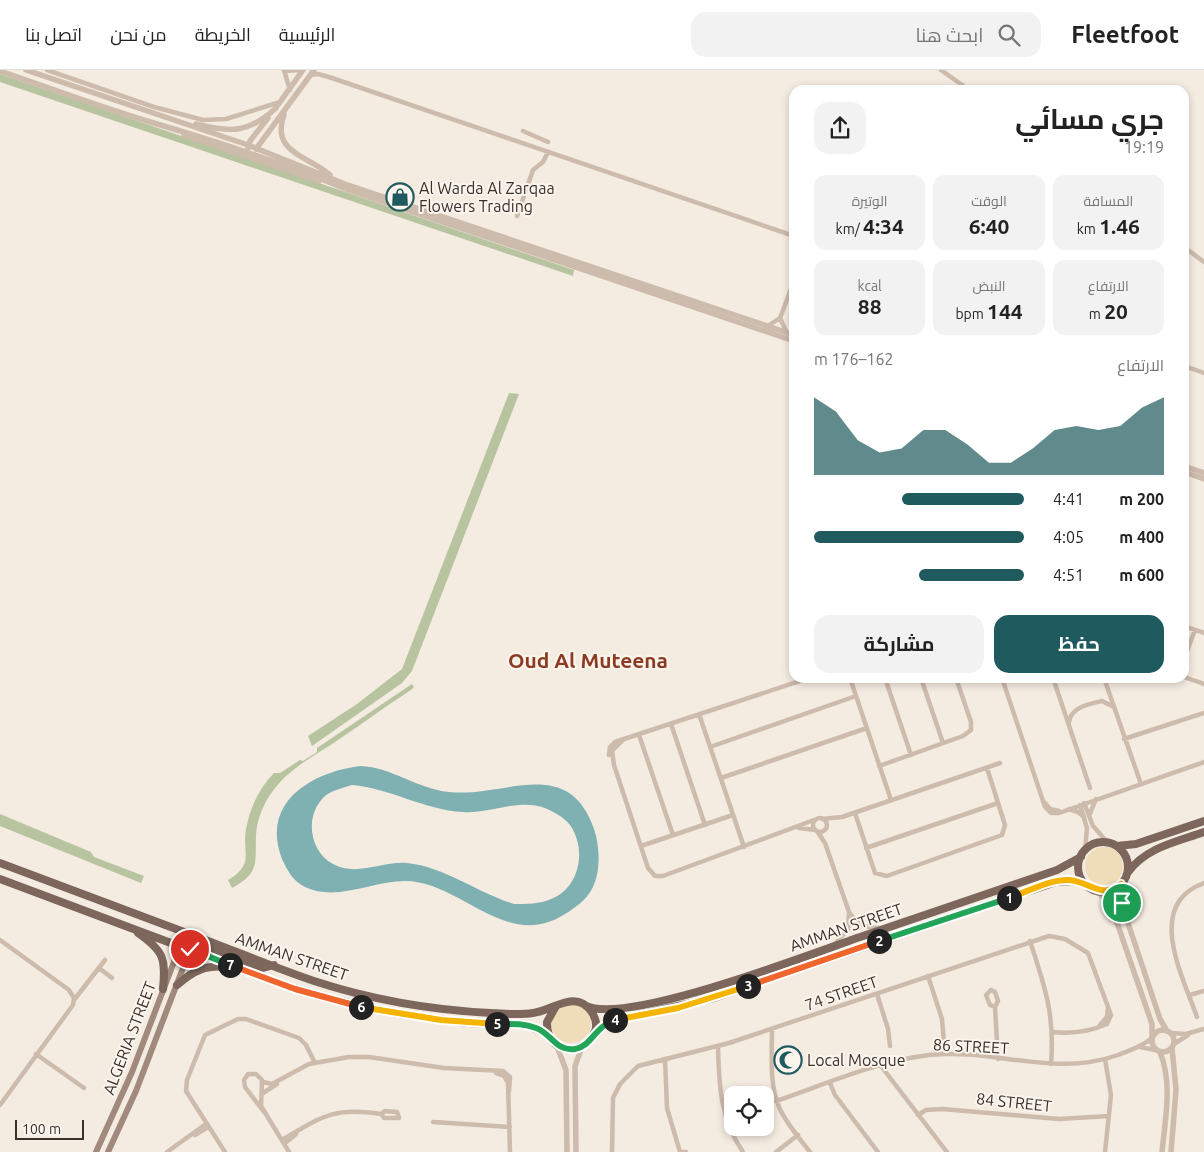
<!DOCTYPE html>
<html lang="ar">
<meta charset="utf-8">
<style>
:root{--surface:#fff;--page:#f2f2f2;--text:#222;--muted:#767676;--line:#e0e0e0;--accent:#1f5a5e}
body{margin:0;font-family:Ubuntu,Cairo,sans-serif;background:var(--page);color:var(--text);direction:rtl;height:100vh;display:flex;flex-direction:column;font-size:19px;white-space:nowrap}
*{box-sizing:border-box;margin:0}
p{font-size:16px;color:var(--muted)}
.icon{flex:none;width:28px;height:28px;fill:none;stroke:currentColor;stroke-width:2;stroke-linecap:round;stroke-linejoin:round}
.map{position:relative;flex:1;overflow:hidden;direction:ltr}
.drawer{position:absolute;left:789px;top:15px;width:400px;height:598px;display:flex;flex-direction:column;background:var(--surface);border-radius:15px;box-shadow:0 2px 8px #0003;direction:rtl}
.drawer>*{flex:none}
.fabs{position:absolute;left:724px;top:1016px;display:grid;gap:10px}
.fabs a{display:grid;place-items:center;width:50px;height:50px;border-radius:10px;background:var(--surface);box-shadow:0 2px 8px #0003;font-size:25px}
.scale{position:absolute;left:15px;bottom:12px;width:69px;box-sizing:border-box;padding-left:5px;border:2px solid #3b302b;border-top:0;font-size:14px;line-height:18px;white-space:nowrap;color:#3b302b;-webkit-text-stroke:4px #fbf5ee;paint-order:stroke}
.pin{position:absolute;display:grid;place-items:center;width:42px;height:42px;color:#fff;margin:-21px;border:2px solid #fff;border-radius:50%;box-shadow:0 1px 5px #0007}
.km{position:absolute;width:25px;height:25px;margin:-12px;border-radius:50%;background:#222;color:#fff;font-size:14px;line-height:25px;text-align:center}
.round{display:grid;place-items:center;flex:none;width:52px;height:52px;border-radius:15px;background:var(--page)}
.overview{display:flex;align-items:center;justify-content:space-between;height:85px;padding:0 25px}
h1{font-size:28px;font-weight:700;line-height:38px}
.metrics{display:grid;grid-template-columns:repeat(3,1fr);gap:8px;height:85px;padding:5px 25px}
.metrics div{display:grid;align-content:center;border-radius:12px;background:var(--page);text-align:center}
.metrics b{font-size:21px;font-weight:700}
.metrics small{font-size:14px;font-weight:400}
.metrics p{font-size:14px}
.chart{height:140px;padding:10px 25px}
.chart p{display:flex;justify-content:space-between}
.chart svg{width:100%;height:90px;margin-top:5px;fill:var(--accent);opacity:.7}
.action{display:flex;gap:10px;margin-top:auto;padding:10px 25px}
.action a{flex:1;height:58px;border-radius:15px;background:var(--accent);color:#fff;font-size:20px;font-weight:700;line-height:58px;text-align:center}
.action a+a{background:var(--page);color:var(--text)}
ul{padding:0 25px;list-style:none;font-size:16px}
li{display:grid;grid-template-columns:80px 60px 1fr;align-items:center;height:38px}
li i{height:12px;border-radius:6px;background:var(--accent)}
header{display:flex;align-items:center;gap:30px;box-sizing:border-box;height:70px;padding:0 25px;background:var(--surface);border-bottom:1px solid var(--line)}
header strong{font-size:24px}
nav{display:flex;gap:28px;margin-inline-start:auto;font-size:18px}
.search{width:350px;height:45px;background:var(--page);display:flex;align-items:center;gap:12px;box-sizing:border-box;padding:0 18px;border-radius:15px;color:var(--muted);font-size:19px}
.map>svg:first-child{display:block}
.green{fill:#b8c4a0}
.sand{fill:#efdcb8}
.water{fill:#7fb0b2;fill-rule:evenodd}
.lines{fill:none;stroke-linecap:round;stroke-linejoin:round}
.minor{stroke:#cdbbac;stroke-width:4.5}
.tertiary{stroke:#cdbbac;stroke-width:5.5}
.secondary{stroke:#a18a7d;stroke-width:6}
.primary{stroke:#7d675c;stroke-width:8}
.split-1-casing{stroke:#fff;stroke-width:10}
.split-2-casing{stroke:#fff;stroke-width:10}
.split-3-casing{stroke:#fff;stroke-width:10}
.split-4-casing{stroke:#fff;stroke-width:10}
.split-5-casing{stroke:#fff;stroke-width:10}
.split-6-casing{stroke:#fff;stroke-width:10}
.split-7-casing{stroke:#fff;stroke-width:10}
.split-8-casing{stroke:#fff;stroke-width:10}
.split-1{stroke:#f5b400;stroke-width:6}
.split-2{stroke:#22a559;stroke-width:6}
.split-3{stroke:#f0652b;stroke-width:6}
.split-4{stroke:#f5b400;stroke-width:6}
.split-5{stroke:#22a559;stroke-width:6}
.split-6{stroke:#f5b400;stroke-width:6}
.split-7{stroke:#f0652b;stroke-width:6}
.split-8{stroke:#22a559;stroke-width:6}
.labels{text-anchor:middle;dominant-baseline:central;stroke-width:4;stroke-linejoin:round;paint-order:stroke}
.poi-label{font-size:16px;fill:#3b302b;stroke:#fbf5ee;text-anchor:start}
.street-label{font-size:16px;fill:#3b302b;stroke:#fbf5ee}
.district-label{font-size:21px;font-weight:bold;fill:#8c3b22;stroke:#fbf5ee}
</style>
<header>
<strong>Fleetfoot</strong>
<div class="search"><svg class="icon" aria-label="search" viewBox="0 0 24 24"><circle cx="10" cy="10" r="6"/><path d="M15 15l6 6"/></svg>ابحث هنا</div>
<nav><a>الرئيسية</a><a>الخريطة</a><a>من نحن</a><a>اتصل بنا</a></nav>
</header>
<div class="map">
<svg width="1204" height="1082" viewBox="0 0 1204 1082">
<rect width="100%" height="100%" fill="#f4ebe1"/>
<path class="green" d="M0,4l574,196 -1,6 -573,-194z
M509,323l10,1 -107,277 -10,12 -90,63 -4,-10 49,-32 45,-35z
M412,614l2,3 -3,3c-25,16 -49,34 -73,50 -25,17 -51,29 -68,55 -8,12 -13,26 -14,40 -1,28 4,38 -24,53l-4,-8c27,-16 14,-27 18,-51 4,-21 13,-41 28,-56h6l20,-13 3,1 14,-9v-4z
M0,744l91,38 3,5 50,19 -3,7 -141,-57z"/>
<path class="sand" d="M1085 796a19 19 0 1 1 38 0a19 19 0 1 1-38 0Z
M551 953a20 20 0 1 1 40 0a20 20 0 1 1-40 0Z"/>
<path class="water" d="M360,696c32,1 57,23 89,26 55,6 119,-38 145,37 6,18 7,43 -2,60 -6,11 -17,19 -27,25 -59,38 -104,-33 -160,-33 -33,0 -68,21 -100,6 -12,-6 -18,-17 -23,-28 -22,-57 30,-87 78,-93zM352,715c38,3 72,25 111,27 25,2 54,-13 79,-5 9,3 22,10 28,18 17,24 10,63 -19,74 -11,5 -25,5 -37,5 -36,-11 -69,-37 -107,-41 -25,-2 -50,14 -74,1 -24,-13 -29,-49 -8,-68 7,-6 18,-8 27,-11z"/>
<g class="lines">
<path class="minor" d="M47,0l107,37 49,13 23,-1 54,-17
M284,0l6,20
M941,0l28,20
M285,1l15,-1
M310,5l8,-1 14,4 462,158
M523,61l25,11
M517,146l16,-46 10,-8 5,-10
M1184,177l20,15
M780,248l7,15
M768,256l12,-8 14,-37
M1184,296l20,7
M1184,556l20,7
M1184,589l11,-29
M1184,607l20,7
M850,608l41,122
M885,608l26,77
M921,608l22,65
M1002,608l43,129 6,6h8l145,-51
M1053,608l37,110
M1104,608l37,106
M699,644l45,133
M1069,652c2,-15 20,-18 33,-21l10,5
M671,654l34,101
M639,665l34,100
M1124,669l80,-26
M623,670l-11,11 2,14 34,103 7,8h8l151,-56
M710,677l146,-51
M609,685l1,-8 5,-5 194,-64
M879,696l84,-30 8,-6v-8l-15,-44
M721,708l146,-50
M1045,733l5,6 9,2
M1084,733l9,23 15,17
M1080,735l7,23 -2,22
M1069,739l9,3 6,5
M855,743l20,60 12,3 115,-41 3,-10 -18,-57
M1089,746l7,-17
M813 755a7 7 0 1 1 14 0a7 7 0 1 1-14 0Z
M822,749l20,-2 158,-54
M799,758l16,2
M817,761l8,12 24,69c8,12 15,16 30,16
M641,776l92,-31
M866,778l132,-45
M0,870l69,50 5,8 -1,7 -73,100
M1030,871c15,46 25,74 21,123
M834,875l14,-16 1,-16
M99,898l13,10
M928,906l14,43 3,35
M991,920l4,2 3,9 -3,6 -5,-2 -4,-10z
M877,924l11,35 2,17
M1190,925l14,-4
M74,930l31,-40
M995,937l3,52
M1197,947c-14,-40 -53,-113 7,-134
M1100,955l7,-8 1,-9
M772,959c0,25 -3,55 7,78 7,16 20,31 31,45
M1171,963l15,1 18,-5
M1174,974l14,-9
M718,977c1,38 2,72 25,105
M1140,977l15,3
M36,984l48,34
M665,989l2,49 13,44h6
M881,996l66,86
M496,1003l8,3 4,7 2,69
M263,1012l9,2 37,-20 40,-7h20l75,11 59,3 7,6 -1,14
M830,1013l5,12 43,57
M263,1023l14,-9
M776,1031c50,-17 101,-40 153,-46 65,-7 124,23 189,0 12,-5 24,-8 34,-17
M385,1041l12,1 2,6h-15l-3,-4z
M264,1042l-19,-25 -1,-7 4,-6h8l6,6 -1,26 28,46
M918,1045l8,-5 16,-1 117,10 50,-3
M433,1052l77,5
M195,1065l13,-8
M282,1070c41,-24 51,-33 99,-26
M284,1074l12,-10
M167,1082l39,-28
M225,1082l-39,-61 1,-11 18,-45 33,-16h8l53,19 7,7 9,18
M612,1082l1,-54 7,-14 18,-18 91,-23 320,-107 16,3 23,14 23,62 -4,9c-18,8 -36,10 -55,8
M776,1082l22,-17
M1105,1082l6,-57 -6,-36"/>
<path class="tertiary" d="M26,0l222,75 97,39 449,151
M0,1c49,17 98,35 147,50 68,20 135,41 201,69l446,151
M275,39l28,-39
M284,44c-14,40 26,42 46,61
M196,54c35,9 53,9 80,-16
M184,65l135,46
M248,78l2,-7 18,-23
M256,79l58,-79
M1184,396l20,7
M1184,402l20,7
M1121,814l2,24 37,111 7,12
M1097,821l10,10 7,13 38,110v12
M1152 971a11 11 0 1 1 22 0a11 11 0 1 1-22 0Z
M556,974l10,26 1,82
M1160,982c13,32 5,68 2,100
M576,1082l-1,-86 7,-19
M1171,1082l5,-62 -4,-42"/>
<path class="secondary" d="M96,1082l36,-80 53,-139
M108,1082l28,-61 55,-144"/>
<path class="primary" d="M1078 797a25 25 0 1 1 50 0a25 25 0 1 1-50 0Z
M1117,776l19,-2 68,-23
M0,793c69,26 139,52 208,78 35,13 70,28 106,40 58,19 117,29 177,32 14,1 29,2 42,0 19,-2 42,-24 58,-2 24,34 -45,59 -44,11l9,-16
M1128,802c19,-25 48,-30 76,-40
M0,809l267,100 51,17 81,18 69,9 58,2 22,9
M138,863c26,18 28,26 25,56
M180,875l12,-3 71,26 11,-3
M177,915c17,-15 28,-20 52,-18
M586,936c43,19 227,-53 277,-70 65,-22 129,-44 194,-66l24,-13
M594,963l17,-12 103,-23 342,-116 17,-1 13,4"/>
</g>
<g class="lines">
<g class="split-1-casing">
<path id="split-1" d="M1009,828c18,-6 41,-19 60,-18 20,1 32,20 52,4l1,19"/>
</g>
<g class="split-2-casing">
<path id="split-2" d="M879,871l130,-43"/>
</g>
<g class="split-3-casing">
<path id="split-3" d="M748,916l131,-45"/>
</g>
<g class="split-4-casing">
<path id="split-4" d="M615,950l63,-12 70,-22"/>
</g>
<g class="split-5-casing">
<path id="split-5" d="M497,954c13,0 26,-1 39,4 15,5 20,24 39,21 17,-3 20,-23 40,-29"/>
</g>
<g class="split-6-casing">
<path id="split-6" d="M361,937l80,13 56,4"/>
</g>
<g class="split-7-casing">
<path id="split-7" d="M230,895l65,24 66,18"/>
</g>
<g class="split-8-casing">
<path id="split-8" d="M190,879l40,16"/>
</g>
<use href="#split-1" class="split-1"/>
<use href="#split-2" class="split-2"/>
<use href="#split-3" class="split-3"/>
<use href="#split-4" class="split-4"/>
<use href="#split-5" class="split-5"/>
<use href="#split-6" class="split-6"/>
<use href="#split-7" class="split-7"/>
<use href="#split-8" class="split-8"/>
</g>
<defs>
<g id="shop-ring" transform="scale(1.4375)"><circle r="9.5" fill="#fbf5ee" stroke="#1f5a5e" stroke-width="1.5"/><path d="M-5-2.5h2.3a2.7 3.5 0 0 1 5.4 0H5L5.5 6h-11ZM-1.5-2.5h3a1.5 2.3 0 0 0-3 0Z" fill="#1f5a5e"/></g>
<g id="mosque-ring" transform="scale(1.4375)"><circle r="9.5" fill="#fbf5ee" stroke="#1f5a5e" stroke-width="1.5"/><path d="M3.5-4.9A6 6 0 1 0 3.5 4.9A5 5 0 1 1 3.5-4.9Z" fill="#1f5a5e"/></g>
</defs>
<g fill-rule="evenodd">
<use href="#shop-ring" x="400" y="127"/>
<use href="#mosque-ring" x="788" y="990"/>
</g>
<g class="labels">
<g class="poi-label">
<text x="419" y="118">Al Warda Al Zarqaa<tspan x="419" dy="18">Flowers Trading</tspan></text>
<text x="807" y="990">Local Mosque</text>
</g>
<g class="street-label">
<text transform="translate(846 857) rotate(-19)">AMMAN STREET</text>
<text transform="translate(292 886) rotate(19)">AMMAN STREET</text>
<text transform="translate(841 923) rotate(-19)">74 STREET</text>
<text transform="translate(129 968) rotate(-69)">ALGERIA STREET</text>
<text transform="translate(971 976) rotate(3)">86 STREET</text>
<text transform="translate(1014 1032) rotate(6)">84 STREET</text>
</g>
<g class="district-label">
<text x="588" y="590">Oud Al Muteena</text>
</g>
</g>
</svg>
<div class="fabs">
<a><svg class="icon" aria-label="locate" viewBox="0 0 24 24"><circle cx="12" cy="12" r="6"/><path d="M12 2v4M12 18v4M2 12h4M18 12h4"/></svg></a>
</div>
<div class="scale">100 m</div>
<div class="pin" style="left:1122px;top:833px;background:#1e9e55"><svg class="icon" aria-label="arrive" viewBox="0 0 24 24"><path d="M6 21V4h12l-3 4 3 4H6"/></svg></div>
<div class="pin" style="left:190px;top:879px;background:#d93025"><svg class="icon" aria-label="check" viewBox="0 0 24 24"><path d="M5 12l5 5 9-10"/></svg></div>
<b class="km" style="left:1009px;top:828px">1</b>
<b class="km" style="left:879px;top:871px">2</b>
<b class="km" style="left:748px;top:916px">3</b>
<b class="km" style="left:615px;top:950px">4</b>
<b class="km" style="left:497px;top:954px">5</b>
<b class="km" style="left:361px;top:937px">6</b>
<b class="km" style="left:230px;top:895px">7</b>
<section class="drawer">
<div class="overview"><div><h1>جري مسائي</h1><p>19:19</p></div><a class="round"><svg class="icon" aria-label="share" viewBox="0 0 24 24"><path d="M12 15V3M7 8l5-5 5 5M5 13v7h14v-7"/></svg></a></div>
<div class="metrics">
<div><p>المسافة</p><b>1.46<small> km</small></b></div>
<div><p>الوقت</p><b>6:40</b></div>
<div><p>الوتيرة</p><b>4:34<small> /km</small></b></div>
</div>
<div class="metrics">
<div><p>الارتفاع</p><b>20<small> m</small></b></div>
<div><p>النبض</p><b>144<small> bpm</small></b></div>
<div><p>kcal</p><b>88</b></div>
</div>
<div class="chart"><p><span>الارتفاع</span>162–176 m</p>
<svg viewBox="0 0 160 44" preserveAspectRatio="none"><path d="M0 44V6L10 13L20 27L30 33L40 31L50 22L60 22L70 29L80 38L90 38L100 31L110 22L120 20L130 22L140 20L150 11L160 6V44z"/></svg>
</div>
<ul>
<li><b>200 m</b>4:41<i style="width:58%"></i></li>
<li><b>400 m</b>4:05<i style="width:100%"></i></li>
<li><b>600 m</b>4:51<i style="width:50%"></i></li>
</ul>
<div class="action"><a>حفظ</a><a>مشاركة</a></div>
</section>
</div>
